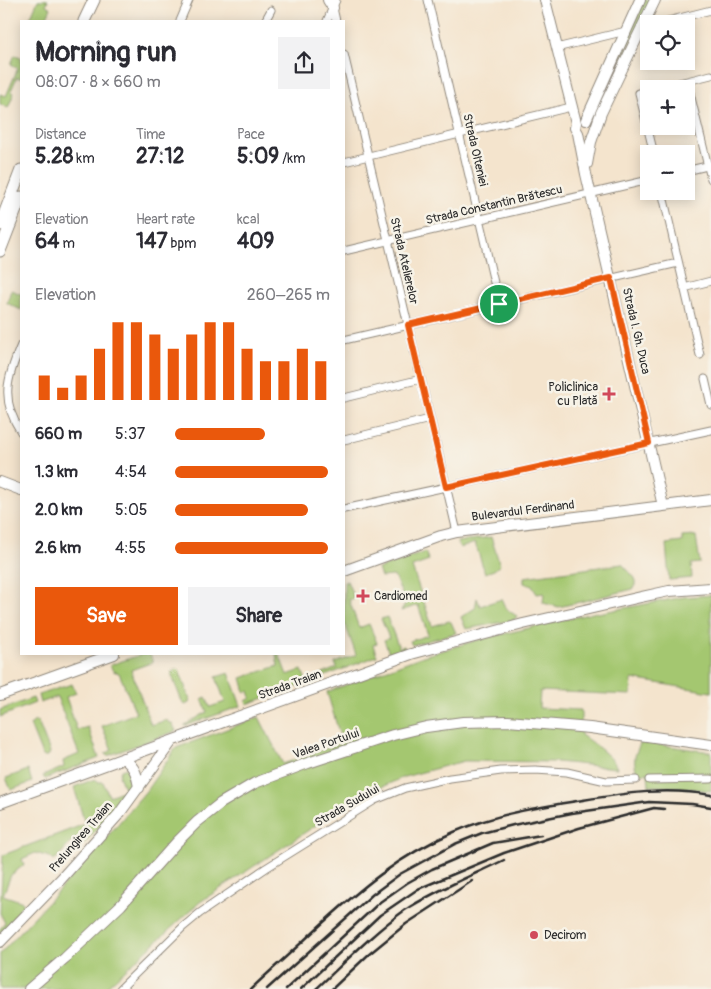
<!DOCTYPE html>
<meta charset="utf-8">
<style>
:root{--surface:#fff;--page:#f2f2f3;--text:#2b2b33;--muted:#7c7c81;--accent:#ea580c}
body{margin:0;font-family:Pangolin,sans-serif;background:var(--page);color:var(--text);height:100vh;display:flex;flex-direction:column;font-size:19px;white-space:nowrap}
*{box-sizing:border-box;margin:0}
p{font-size:16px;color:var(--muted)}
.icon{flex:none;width:28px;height:28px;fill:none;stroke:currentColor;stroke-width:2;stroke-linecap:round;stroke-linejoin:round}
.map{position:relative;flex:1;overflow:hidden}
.drawer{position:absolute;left:20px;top:20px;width:325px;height:635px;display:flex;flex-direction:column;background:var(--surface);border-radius:0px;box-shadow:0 2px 12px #0003}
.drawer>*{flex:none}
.fabs{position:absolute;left:640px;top:15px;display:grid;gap:10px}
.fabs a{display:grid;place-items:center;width:55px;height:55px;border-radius:0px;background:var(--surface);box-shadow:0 2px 12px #0003;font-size:25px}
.pin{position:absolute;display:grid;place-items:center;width:42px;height:42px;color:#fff;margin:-21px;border:2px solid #fff;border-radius:50%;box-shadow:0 1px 5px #0007}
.round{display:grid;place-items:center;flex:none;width:52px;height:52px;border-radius:0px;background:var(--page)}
.summary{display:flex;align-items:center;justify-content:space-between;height:85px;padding:0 15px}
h1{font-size:28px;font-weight:700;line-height:38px}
.metrics{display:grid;grid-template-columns:repeat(3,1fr);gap:8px;height:85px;padding:5px 15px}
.metrics div{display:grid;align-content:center}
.metrics b{font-size:21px;font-weight:700}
.metrics small{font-size:14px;font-weight:400}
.metrics p{font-size:14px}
.chart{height:140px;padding:10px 15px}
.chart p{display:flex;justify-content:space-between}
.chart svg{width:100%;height:90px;margin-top:5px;stroke:var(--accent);stroke-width:6}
.action{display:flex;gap:10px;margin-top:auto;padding:10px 15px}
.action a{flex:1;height:58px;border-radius:0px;background:var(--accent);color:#fff;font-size:20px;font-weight:700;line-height:58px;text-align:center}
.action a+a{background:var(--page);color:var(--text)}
ul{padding:0 15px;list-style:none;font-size:16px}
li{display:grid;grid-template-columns:80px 60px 1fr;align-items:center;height:38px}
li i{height:12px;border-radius:6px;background:var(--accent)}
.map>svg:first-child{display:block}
.green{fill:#a4c770;stroke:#68794e}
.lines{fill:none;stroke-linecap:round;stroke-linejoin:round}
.street-casing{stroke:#90887c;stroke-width:9}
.secondary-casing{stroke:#90887c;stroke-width:12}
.primary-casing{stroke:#90887c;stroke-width:13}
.street{stroke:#fff;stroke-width:7}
.secondary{stroke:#fff;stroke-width:10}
.primary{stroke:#fff;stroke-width:11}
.rail{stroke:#2b2b2b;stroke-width:2.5}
.route-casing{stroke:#fff;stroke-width:10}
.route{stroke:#ea580c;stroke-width:6}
.poi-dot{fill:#d1495b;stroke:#f7f3e8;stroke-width:2}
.labels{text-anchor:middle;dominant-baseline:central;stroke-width:5;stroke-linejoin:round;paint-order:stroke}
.street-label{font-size:12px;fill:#2b2b2b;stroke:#f7f3e8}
.poi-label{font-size:12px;fill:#2b2b2b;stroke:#f7f3e8;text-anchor:start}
</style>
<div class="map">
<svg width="711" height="989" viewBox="0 0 711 989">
<rect width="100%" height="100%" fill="#f7f3e8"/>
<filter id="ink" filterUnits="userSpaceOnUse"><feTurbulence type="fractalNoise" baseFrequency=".02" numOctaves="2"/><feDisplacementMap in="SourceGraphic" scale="10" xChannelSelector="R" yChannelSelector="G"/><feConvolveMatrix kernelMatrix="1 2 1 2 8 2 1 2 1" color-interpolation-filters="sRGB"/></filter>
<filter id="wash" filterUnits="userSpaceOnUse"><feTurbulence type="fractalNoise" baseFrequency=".0096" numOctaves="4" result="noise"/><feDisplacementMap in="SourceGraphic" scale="20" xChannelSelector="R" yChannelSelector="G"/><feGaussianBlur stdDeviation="1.12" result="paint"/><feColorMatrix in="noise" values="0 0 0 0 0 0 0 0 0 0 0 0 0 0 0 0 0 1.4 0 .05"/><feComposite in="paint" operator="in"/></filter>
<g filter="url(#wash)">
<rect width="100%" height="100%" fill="#f4e4cd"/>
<path class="green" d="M38,0h10l-2,5 5,3 -6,13h-16z
M644,0h7l-55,113 -1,-2z
M15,55l6,2v22l-4,-2 -6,14 3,2 -6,15 -8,-4v-10l6,2 12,-28 -7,-4z
M11,290l10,4v16l-14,-7z
M696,536l4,27 -9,1 1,14 -23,2 -3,-36 16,-2v-5z
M491,537l9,28 -6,5 -9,3 -10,-30 -15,5 -3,-6z
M425,552l4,9 -17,6 20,59 17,-5 2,1 5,11 -44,12 -2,-4 18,-6 -10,-30 -17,6 5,-8 -12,-27 -13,1 -3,-8z
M622,564l13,14v7l-2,4 -74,18 -16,-4 1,-10 -7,1 -5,-8 -8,-3v-6z
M347,581l7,17 -5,2 10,28 10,-4 8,19 -4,2 4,11 -57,22 -1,-3 18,-7 -2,-5 21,-8 -12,-34v-39z
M711,595v97l-79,-13 -1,16 -91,-4 -1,17 42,2v25c10,7 32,21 36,33l-60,-6 -93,-1 -60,16 -47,21 -157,104 -96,87h-104v-35l95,-103 51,-60 30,-43 83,-31 24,47 59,-21 -15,-51 96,-36 55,-16 119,-28 1,1 86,-16z
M477,598l3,8 22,-7c1,8 8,13 15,17l-3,4 -48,9 -5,-12 14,-9z
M387,617l12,31 5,-2 1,2 -16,5 -5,-13 5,-2 -8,-19z
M143,654h7l3,8 -22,8 20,55 16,-5 2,3h3l4,8 -69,25 -2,-2 7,-4 -10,-24 34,-13 -17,-40 -6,-2 -3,-6z
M276,654h3l8,21 15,-5 5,13 -60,21 -1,-3 5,-3 -2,-7 -4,1 -4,-14 37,-12z
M176,669l3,1 11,30 -1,3 -4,2 -3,-3 -11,-29z
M229,673l12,33 -56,20v-1l22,-13 -5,-13 4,-2 4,10 15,-5 -9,-25z
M72,684l4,9 -10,4 11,33 11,-3 11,31 -54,21 -2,-3 21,-9 -1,-6 16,-7 -22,-57 -17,6 -2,-8z
M33,698l2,5 -35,14v-7z
M35,721l3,1 12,30 -1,3 -5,2 -2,-2 -12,-30z
M641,742l70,10v39l-31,-4 -31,-1 -1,-13 -11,1c-4,-15 -3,-18 4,-32z
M127,768l5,12 -4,13 -45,52 -8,-7 -21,23 -4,-4 -15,-4 -13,6 2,6 -13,10 -8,20 20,7v7l-23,25v-5l5,-6 -5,-10 3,-58 82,-31 -11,-37 21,-8 4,3h4l6,14 16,-6 -6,-14 2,-6z
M28,770l4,12 -21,8 -5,-12z"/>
</g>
<g filter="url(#ink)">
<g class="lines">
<g class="street-casing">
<path id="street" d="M428,0l71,304
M333,8l3,13
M180,21l9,-21
M265,21l6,-11
M327,21l9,-21
M656,24l55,-14
M556,48l70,-17
M344,54l113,478
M687,81l24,98
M655,89l56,-14
M649,90l-10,3 15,61
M344,162l227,-55
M686,171l25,-6
M662,191l38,164
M344,251l305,-71
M684,288l27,-7
M344,340l334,-77
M21,345c-14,33 -21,55 0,87
M705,379l6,26
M344,398l77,-19
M344,440l86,-21
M344,509l367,-79
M649,780l62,-1
M120,989l63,-62 17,-14 66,-45 109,-68 30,-12 45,-10 51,-7 34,-1 32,2 39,9 30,-1"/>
</g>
<g class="secondary-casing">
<path id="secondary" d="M328,0l5,8
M545,0l31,123 -1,5 3,5 8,41 77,332
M586,120l54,-120
M587,164l4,-22 10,-29 54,-113
M0,482l21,8
M344,571l97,-35 16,-4 254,-32
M0,695l114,-41
M123,758c12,9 14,16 16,30
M0,803l411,-149 112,-30 118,-27 28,-6 42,-3
M0,942l61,-63 58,-65 53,-73
M29,989l36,-31 56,-53 55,-62 21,-21 24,-19 34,-20 53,-20 85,-28 33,-8 37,-5 45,-1 82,7 121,17"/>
</g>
<g class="primary-casing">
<path id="primary" d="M84,21l10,-21
M0,225l21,-55
M0,251l21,-54"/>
</g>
<use href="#street" class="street"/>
<use href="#secondary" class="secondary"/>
<use href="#primary" class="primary"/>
<path class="rail" d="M251,989c21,-20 43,-39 64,-59 45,-41 83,-74 139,-98 41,-18 85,-25 129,-32 43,-7 85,-13 128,-5
M267,989l106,-95 27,-20 55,-30 27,-11 31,-8 59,-12 77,-11 43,2 19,3
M286,989l94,-87 27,-19 25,-14 61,-26 48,-8
M301,989l79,-74 38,-26 86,-36 75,-25 75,-20 10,1
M316,989c29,-27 57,-56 89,-79 31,-20 66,-34 99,-50
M332,989l36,-34 38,-31 66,-43"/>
</g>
</g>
<g class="lines" filter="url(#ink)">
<g class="route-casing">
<path id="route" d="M611,278l38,165 -203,44 -38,-162z"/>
</g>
<use href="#route" class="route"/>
</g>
<g class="poi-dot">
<path d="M606.5 386.5h5v5h5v5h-5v5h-5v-5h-5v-5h5z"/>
<path d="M360.5 588.5h5v5h5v5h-5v5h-5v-5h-5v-5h5z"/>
<circle cx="534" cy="935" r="5"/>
</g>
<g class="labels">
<g class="street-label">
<text transform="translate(475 150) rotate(77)">Strada Olteniei</text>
<text transform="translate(494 205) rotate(-13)">Strada Constantin Brătescu</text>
<text transform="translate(404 261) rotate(77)">Strada Atelierelor</text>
<text transform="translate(636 331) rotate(77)">Strada I. Gh. Duca</text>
<text transform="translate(523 511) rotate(-7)">Bulevardul Ferdinand</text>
<text transform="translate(290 685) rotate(-20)">Strada Traian</text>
<text transform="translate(326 744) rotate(-19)">Valea Portului</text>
<text transform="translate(347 806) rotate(-30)">Strada Sudului</text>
<text transform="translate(81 837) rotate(-49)">Prelungirea Traian</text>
</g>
<g class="poi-label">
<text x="598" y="387" text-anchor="end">Policlinica<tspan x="598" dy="14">cu Plată</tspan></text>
<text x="374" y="596">Cardiomed</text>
<text x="544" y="935">Decirom</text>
</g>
</g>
</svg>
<div class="fabs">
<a><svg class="icon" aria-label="locate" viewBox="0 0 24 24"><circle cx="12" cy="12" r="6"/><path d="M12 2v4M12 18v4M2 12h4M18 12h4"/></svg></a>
<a>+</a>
<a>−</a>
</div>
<div class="pin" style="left:499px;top:304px;background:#1e9e55"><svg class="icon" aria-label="arrive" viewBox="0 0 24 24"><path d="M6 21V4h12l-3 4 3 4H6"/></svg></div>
<section class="drawer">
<div class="summary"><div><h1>Morning run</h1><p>08:07 · 8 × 660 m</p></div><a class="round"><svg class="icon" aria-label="share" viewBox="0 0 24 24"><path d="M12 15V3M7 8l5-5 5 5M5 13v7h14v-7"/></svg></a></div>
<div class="metrics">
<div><p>Distance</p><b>5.28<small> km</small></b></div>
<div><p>Time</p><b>27:12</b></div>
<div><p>Pace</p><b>5:09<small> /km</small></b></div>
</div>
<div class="metrics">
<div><p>Elevation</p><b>64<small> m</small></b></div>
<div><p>Heart rate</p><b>147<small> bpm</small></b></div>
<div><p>kcal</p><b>409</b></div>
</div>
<div class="chart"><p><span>Elevation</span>260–265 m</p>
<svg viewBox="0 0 160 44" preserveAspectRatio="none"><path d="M5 44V32M15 44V38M25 44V32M35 44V19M45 44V6M55 44V6M65 44V12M75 44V19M85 44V12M95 44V6M105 44V6M115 44V19M125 44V25M135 44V25M145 44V19M155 44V25"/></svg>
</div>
<ul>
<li><b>660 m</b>5:37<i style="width:58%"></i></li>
<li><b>1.3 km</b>4:54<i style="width:99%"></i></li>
<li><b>2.0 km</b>5:05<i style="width:86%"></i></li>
<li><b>2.6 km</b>4:55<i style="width:99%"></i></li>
</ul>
<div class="action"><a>Save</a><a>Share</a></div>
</section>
</div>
